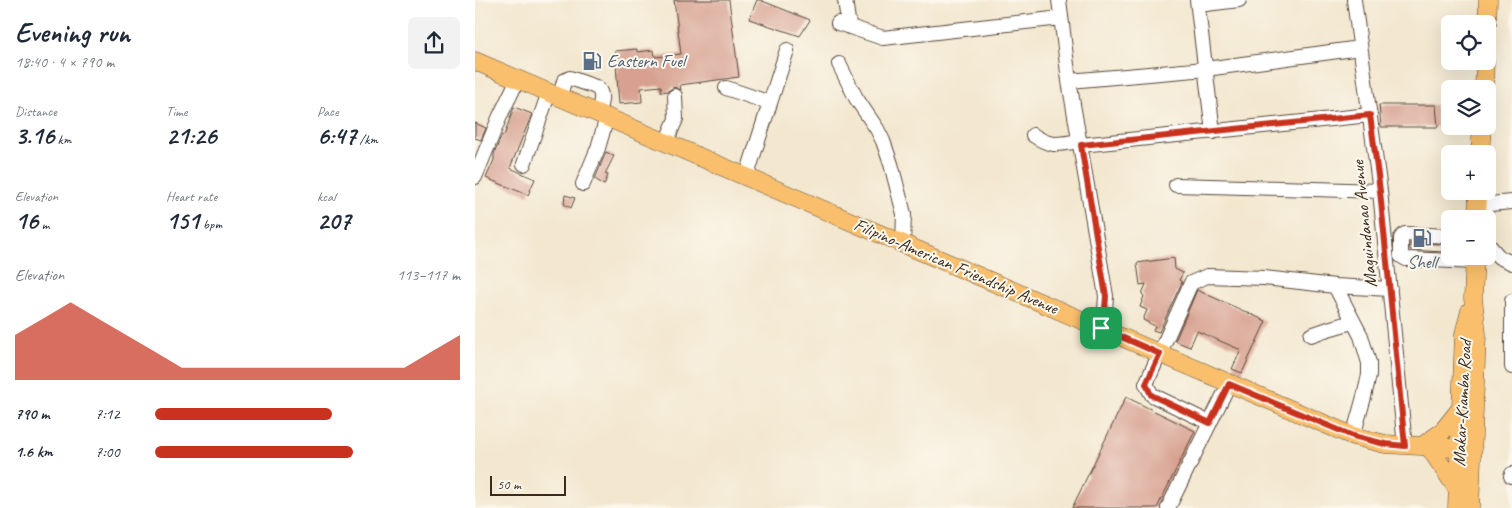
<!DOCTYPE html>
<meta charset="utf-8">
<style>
:root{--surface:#fff;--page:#f2f2f3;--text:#1f2937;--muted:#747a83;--accent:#c8321e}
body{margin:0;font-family:Caveat,sans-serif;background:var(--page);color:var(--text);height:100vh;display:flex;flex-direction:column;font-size:19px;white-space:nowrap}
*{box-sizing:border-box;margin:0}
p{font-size:16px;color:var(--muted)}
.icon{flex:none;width:28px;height:28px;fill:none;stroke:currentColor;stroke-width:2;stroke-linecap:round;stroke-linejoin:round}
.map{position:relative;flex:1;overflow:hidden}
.panel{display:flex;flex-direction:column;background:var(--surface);width:475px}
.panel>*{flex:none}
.controls{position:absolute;left:966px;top:15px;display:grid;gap:10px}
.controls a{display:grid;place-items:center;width:55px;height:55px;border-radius:8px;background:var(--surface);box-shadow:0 5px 20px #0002;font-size:25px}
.scale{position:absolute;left:15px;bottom:12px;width:76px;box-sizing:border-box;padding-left:5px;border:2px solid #3b2a1e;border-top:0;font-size:14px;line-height:18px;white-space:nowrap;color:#3b2a1e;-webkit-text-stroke:4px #fbf7ec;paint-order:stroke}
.pin{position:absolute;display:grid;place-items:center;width:42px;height:42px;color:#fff;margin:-21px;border-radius:10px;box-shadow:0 2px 8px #0006}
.round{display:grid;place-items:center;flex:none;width:52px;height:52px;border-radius:8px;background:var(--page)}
.summary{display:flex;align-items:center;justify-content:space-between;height:85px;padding:0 15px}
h1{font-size:28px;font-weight:700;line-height:38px}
.figures{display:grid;grid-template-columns:repeat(3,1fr);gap:8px;height:85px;padding:5px 15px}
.figures div{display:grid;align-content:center}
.figures b{font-size:25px;font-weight:700}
.figures small{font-size:14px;font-weight:400}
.figures p{font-size:14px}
.chart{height:140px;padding:10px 15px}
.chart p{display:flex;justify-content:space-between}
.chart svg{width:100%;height:90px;margin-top:5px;fill:var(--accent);opacity:.7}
ul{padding:0 15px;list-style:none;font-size:16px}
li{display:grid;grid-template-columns:80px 60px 1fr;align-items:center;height:38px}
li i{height:12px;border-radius:6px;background:var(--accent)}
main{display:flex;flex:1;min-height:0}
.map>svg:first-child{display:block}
.building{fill:#d7a090}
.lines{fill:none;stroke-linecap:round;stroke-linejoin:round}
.minor-casing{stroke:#574639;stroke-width:16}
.major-casing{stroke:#574639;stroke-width:19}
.minor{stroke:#fff;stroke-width:14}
.major{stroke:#f9bf6c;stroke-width:18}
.route-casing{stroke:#fff;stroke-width:10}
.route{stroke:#c8321e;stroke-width:6}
.labels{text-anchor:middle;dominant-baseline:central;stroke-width:4;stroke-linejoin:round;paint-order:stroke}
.service-label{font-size:18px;fill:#4e5e75;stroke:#fbf7ec;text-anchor:start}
.street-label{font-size:18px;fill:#3b2a1e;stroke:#fbf7ec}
</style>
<main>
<section class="panel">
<div class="summary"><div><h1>Evening run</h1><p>18:40 · 4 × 790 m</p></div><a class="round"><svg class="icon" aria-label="share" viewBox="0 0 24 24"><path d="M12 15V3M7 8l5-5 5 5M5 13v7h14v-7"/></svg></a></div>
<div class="figures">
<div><p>Distance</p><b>3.16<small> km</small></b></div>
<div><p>Time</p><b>21:26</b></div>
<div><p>Pace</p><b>6:47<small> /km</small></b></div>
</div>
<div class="figures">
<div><p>Elevation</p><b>16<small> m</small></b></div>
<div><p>Heart rate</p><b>151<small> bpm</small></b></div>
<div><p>kcal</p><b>207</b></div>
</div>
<div class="chart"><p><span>Elevation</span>113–117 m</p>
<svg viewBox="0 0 160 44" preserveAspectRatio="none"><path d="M0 44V22L10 14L20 6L30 14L40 22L50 30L60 38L70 38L80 38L90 38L100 38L110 38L120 38L130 38L140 38L150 30L160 22V44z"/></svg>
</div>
<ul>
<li><b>790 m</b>7:12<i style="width:58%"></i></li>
<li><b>1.6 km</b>7:00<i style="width:65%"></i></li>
</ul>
</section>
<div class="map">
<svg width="1037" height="508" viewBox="0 0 1037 508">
<rect width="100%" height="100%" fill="#fbf7ec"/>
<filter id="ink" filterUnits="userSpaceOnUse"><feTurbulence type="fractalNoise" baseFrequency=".02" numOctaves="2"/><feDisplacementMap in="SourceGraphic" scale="10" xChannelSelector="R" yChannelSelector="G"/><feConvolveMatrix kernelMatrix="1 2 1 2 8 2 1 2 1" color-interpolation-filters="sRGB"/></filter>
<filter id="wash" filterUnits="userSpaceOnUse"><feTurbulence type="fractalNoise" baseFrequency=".0096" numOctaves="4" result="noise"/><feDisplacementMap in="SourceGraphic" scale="20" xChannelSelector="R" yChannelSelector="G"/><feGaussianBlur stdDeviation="1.12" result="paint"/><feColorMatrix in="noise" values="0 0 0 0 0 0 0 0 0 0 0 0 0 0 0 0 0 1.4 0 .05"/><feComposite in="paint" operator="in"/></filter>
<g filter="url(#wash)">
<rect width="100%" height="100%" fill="#f3e7cf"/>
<g id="blocks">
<path class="building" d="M199,0h55l10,77 -59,8 1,5 -7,-3 -6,4 -7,1v-6l-20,2 1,14 -23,2 -4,-53 22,-2v3l17,-2 1,7 26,-3z
M282,0h3l50,20 -10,16 -51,-17z
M904,105h57l2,22h-57z
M39,107l18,7 -22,54 25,11 -7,16 -42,-17 8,-18v-6l8,-19 2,1z
M0,123l11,5 -5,12 -6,-2z
M131,152l8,4 -9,18 3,1 -4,10 -9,-6z
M90,195l10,3 -4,10 -7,-4z
M935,243l33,1v8l-33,-2z
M699,258l1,11 8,4 -4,7 3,2 -23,50 -6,-2 2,-4 -12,-6 4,-10 -7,-3 4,-11 -2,-2 4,-10 -6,1 -3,-22z
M722,290l69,31 -24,52 -10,-4 9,-19 -44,-19 -7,16 -15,-6z
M651,397l69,34 -38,77h-85z"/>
</g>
</g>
<g filter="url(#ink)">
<use href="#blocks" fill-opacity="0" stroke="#574639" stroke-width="1"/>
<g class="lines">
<g class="minor-casing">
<path id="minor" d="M370,0l4,27
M584,0l10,81 37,215 -1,14 -4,18
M722,0l16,132
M879,0l26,191 25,255
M723,5l41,-5
M363,23l45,15 178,-20
M364,64l17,34 21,31 6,12 8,23 13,50 -1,30
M594,81l137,-12 154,-21
M251,88l44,15
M85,97l4,-16 6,-3 26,9c9,7 4,17 2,26
M558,135c19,13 25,9 47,6
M191,142l10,-23 -1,-23
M606,145l289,-30
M49,164l25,-72
M0,177l25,-61 18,-37
M271,178l41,-128
M108,184l15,-36 9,-31
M701,185l204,6
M1003,205l34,-3
M975,236l-45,-2 -4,4v18l5,3 69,3
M1012,243l12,14 13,6
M1037,301v66
M836,335l17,-6 24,-7
M735,423l-58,-28 -6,-11 45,-101 16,-7 57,2 71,8
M878,436l11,-39 5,-22v-12l-8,-27 -26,-50 55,3
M1036,476l1,-2
M693,508l61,-124"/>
</g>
<g class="major-casing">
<path id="major" d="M1012,24l1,-24
M0,61l878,375 32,8 88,5
M1009,89l1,-28
M1005,154l2,-28
M1002,219l1,-28
M947,446l20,-14 19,-24
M954,447l29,43
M982,508l7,-174 6,-23
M995,508l7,-174 -4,-36 2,-42"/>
</g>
<use href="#minor" class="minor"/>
<use href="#major" class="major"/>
</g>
</g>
<g class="lines" filter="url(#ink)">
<g class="route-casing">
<path id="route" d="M895,115l10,76 25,255 -20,-2 -32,-8 -124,-52 -19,39 -59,-28 -5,-11 14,-30 -59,-26 4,-18 1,-14 -25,-151z"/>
</g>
<use href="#route" class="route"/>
</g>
<defs>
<g id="fuel-bare" transform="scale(1.5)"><path d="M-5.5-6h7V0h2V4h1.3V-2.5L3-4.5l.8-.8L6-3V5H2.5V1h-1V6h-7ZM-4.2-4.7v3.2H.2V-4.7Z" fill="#5c6f8a" stroke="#fbf7ec" stroke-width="2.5" paint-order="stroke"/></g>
</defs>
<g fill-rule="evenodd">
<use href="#fuel-bare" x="117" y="61"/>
<use href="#fuel-bare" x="947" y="238"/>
</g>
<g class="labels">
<g class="service-label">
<text x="132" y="61">Eastern Fuel</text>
<text x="947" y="262" text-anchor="middle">Shell</text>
</g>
<g class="street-label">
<text transform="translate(889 224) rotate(-96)">Maguindanao Avenue</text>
<text transform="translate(481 266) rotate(23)">Filipino-American Friendship Avenue</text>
<text transform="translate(987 403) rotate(-87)">Makar-Kiamba Road</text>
</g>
</g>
</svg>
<div class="controls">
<a><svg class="icon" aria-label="locate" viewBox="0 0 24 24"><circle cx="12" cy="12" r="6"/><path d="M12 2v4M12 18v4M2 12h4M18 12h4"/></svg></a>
<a><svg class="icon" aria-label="layers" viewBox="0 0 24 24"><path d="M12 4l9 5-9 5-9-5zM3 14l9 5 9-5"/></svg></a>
<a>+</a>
<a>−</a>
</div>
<div class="scale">50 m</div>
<div class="pin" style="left:626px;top:328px;background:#1e9e55"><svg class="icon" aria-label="arrive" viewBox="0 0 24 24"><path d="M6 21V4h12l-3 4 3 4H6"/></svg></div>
</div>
</main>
